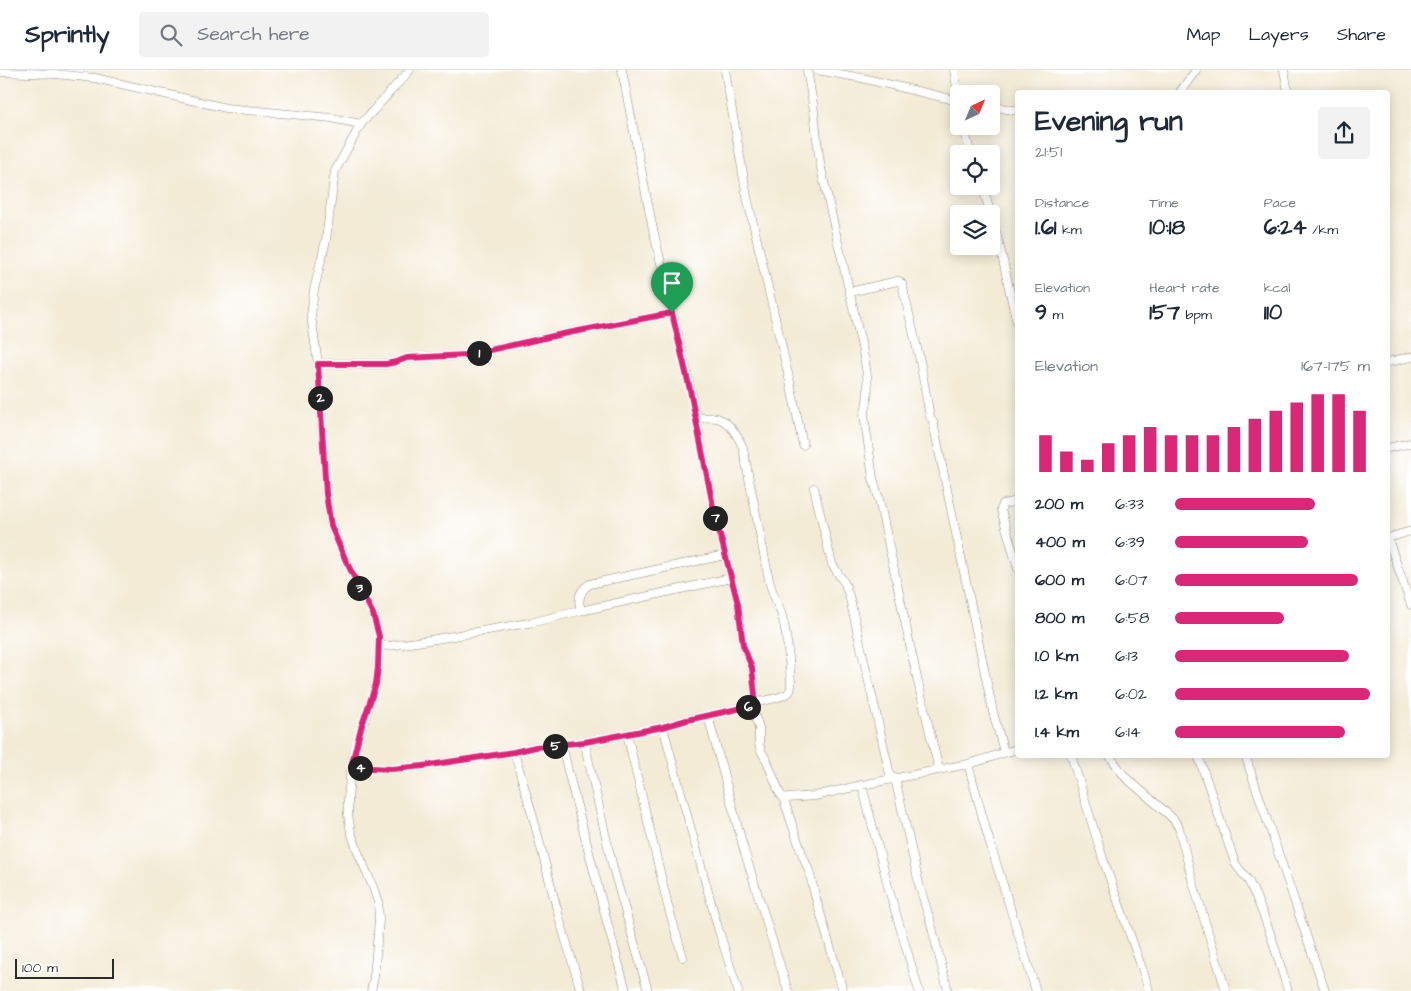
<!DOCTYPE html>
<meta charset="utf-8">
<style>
:root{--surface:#fff;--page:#f2f2f3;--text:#1f2937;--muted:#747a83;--line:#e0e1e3;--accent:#db2777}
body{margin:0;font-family:"Architects Daughter",sans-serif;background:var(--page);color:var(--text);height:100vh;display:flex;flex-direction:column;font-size:19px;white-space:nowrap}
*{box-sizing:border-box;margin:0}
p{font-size:16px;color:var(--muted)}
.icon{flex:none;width:28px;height:28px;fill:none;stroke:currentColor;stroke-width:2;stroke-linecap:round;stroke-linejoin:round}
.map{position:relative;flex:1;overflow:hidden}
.drawer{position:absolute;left:1015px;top:20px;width:375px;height:668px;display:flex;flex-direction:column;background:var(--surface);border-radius:5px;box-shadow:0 2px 12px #0003}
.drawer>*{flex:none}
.needle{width:32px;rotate:44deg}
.tools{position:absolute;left:950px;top:15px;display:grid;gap:10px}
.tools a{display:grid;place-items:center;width:50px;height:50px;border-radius:5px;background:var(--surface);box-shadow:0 2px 12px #0003;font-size:25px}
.scale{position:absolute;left:15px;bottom:12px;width:99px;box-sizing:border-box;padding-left:5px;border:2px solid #2b2b2b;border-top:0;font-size:14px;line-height:18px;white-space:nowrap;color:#2b2b2b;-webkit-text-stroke:4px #fff;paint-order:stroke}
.pin{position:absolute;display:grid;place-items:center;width:42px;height:42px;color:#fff;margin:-51px -21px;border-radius:50% 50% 50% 0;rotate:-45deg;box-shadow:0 0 5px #0007}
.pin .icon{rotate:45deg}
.km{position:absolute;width:25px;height:25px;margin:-12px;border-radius:50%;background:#222;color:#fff;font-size:14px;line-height:25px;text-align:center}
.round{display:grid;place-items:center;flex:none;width:52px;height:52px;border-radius:5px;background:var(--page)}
.head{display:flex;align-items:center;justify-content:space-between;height:85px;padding:0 20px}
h1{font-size:28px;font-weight:800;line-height:38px}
.figures{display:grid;grid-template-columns:repeat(3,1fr);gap:8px;height:85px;padding:5px 20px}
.figures div{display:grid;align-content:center}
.figures b{font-size:21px;font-weight:800}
.figures small{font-size:14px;font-weight:400}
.figures p{font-size:14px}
.chart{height:140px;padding:10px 20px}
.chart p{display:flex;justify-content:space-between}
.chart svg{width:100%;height:90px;margin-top:5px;stroke:var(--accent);stroke-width:6}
ul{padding:0 20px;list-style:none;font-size:16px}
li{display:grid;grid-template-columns:80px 60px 1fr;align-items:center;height:38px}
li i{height:12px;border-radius:6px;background:var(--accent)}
header{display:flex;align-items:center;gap:30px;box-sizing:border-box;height:70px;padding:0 25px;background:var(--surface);border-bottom:1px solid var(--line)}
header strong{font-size:24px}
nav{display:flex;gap:28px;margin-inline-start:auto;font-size:18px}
.search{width:350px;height:45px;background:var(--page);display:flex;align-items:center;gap:12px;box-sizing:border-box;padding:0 18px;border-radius:5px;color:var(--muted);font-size:19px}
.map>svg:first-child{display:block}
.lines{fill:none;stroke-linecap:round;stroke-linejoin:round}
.minor-casing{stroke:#8f8b80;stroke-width:9}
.minor{stroke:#fff;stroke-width:8}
.route-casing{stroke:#fff;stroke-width:10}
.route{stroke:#db2777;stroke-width:6}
</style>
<header>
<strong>Sprintly</strong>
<div class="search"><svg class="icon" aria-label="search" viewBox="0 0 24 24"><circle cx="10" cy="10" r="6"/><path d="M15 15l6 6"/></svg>Search here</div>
<nav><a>Map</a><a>Layers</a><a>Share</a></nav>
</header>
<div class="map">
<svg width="1411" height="921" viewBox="0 0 1411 921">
<rect width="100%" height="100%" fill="#fff"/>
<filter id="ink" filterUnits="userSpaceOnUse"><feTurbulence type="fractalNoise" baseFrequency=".02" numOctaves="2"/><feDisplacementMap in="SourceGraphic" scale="10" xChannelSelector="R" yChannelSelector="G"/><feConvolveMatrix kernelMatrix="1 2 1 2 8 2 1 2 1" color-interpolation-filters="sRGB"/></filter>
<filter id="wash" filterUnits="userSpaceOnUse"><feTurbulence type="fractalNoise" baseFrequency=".0096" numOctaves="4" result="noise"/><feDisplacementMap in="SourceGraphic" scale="20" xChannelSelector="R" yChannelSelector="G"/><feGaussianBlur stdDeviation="1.12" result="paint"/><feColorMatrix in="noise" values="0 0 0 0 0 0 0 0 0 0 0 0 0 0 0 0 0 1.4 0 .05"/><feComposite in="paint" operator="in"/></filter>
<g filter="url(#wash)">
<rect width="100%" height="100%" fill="#f3ebd5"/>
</g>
<g filter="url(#ink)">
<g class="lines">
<g class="minor-casing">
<path id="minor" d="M725,0l22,127 43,185 13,63
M807,0c2,11 4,23 6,34 3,21 4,43 8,64 11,51 24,102 35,153 6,29 18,65 8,94l9,63 6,21 38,179 22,92
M817,0l45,8 97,23
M954,0l5,30
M1284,0l4,22
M0,2l55,2 40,4 131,30 105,10 30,6
M1180,22l16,-22
M991,36l27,5
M963,56l8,28
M982,116l9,28
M991,145c12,37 17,74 27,111
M850,222l47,-11h2l3,3 18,77 10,56
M1388,292l23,-5
M318,294h68l10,-2 11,-4 60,-3 91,-20 114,-22
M696,348c7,0 14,-1 21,0 13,4 21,18 26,30l26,132c3,13 9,24 13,36 6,21 7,45 9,66 0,2 0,7 -1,9 -3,6 -28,10 -36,12v10l5,15v16l2,7 6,10 13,33 3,3 4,1 28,-2 47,-11 106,-21c17,-4 32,-11 50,-15
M933,352l60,290 11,40
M1388,378l23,-5
M814,418l18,76 13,20 5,15 41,180
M1018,431l-15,3 -2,6 17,59
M1388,468l23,-7
M1388,469l23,66
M725,485l-135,29c-9,5 -12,13 -10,23l3,3h2l146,-32
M379,575l10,1 41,-6 104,-18 49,-12
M708,646l36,134 44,141
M663,657l55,201 20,63
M627,664l41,172 15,51
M585,672l2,12 26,114 35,123
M562,675l6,26 38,147 20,73
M514,682l19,65 26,100 22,74
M1071,685l33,107 40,112 5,17
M1109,685l16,22 43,37 6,6 5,8 13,51 34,112
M1198,685l37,108c4,7 10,12 14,19 17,34 28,72 39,109
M1245,685l80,236
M968,694l21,76 47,151
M351,697l41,2 31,-3 91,-14 22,-5 49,-5 78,-15 24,-7 60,-13 7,-4 1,-8 -3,-27 -9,-23 -5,-41 -24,-93 -23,-121 -39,-165 -30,-155
M895,708l25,110 10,32 18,71
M862,715l27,105 30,101
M783,727l18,54 8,20 6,24 28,96
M371,921l3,-14 5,-57 -1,-18 -5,-15 -15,-35 -7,-20 -3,-17v-16l3,-32 3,-14 22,-69 2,-17 1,-31 -6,-23 -27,-52 -15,-35 -5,-32 -8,-130 -7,-48 3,-26 12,-50 9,-69 26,-47 49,-54"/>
</g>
<use href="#minor" class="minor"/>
</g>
</g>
<g class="lines" filter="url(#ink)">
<g class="route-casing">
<path id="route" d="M672,243l18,77 24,121 24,93 5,41 9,23 3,27 -1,8 -7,4 -60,13 -24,7 -78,15 -49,5 -22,5 -91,14 -31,3 -41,-2 10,-39 15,-44 2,-17 1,-31 -6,-22 -27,-53 -15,-35 -5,-32 -8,-130h68l10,-2 11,-4 60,-3 91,-20z"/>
</g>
<use href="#route" class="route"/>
</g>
</svg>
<div class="tools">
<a><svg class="needle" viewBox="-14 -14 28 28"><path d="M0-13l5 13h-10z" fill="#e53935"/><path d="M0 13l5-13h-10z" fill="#747a83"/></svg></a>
<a><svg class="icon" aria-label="locate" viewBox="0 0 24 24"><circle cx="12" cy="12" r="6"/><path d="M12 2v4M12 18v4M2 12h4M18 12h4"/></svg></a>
<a><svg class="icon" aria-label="layers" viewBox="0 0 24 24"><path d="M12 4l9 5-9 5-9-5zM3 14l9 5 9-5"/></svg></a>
</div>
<div class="scale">100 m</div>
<div class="pin" style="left:672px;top:243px;background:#1e9e55"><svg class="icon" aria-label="arrive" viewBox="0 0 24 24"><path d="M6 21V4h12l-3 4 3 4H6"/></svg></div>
<b class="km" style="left:479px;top:283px">1</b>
<b class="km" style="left:320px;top:328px">2</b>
<b class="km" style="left:359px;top:518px">3</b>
<b class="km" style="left:360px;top:698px">4</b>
<b class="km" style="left:555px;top:676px">5</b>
<b class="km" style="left:748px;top:637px">6</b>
<b class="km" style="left:715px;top:448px">7</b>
<section class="drawer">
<div class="head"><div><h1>Evening run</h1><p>21:51</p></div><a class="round"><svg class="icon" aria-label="share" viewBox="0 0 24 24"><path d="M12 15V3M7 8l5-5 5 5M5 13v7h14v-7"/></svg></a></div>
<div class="figures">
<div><p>Distance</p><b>1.61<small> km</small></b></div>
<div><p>Time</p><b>10:18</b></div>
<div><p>Pace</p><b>6:24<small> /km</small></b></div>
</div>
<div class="figures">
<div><p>Elevation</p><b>9<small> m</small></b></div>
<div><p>Heart rate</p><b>157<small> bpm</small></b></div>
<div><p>kcal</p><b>110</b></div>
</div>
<div class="chart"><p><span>Elevation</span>167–175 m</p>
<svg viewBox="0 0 160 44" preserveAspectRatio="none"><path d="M5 44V26M15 44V34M25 44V38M35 44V30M45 44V26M55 44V22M65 44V26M75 44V26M85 44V26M95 44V22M105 44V18M115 44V14M125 44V10M135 44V6M145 44V6M155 44V14"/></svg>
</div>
<ul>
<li><b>200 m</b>6:33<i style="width:72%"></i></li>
<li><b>400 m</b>6:39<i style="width:68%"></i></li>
<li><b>600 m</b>6:07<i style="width:94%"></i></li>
<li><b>800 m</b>6:58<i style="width:56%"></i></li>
<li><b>1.0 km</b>6:13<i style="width:89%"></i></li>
<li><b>1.2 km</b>6:02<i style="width:100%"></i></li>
<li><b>1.4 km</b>6:14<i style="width:87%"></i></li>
</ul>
</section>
</div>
